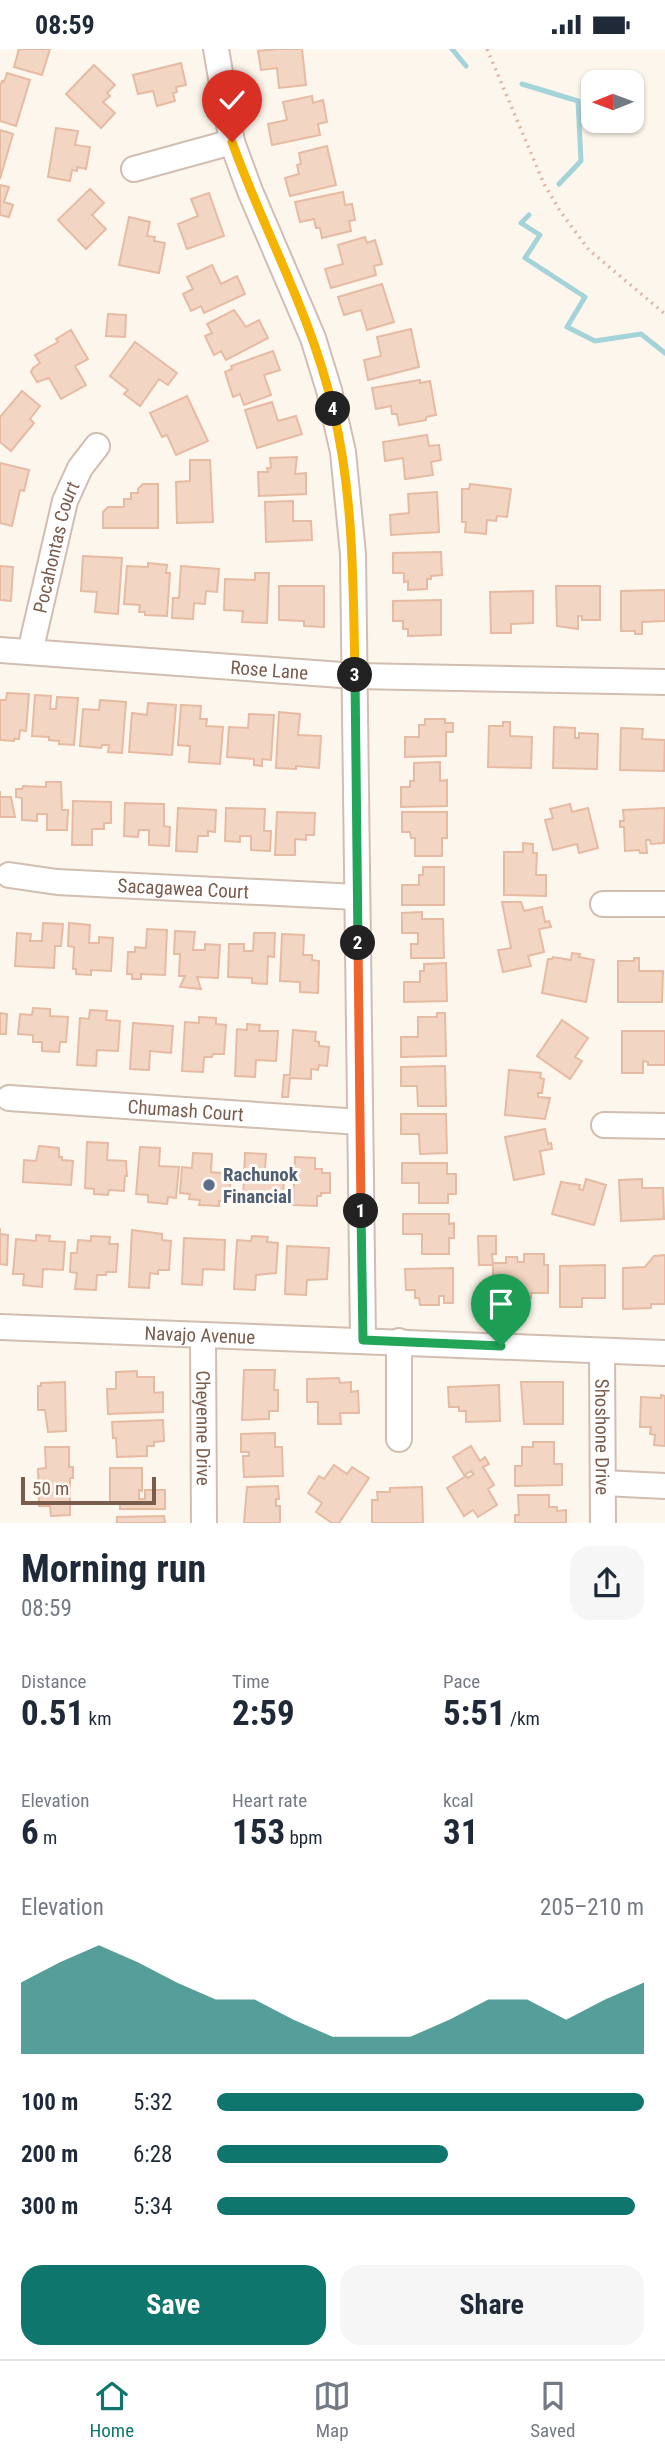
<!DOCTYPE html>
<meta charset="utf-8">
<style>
:root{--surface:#fff;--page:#f6f6f7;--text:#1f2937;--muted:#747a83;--line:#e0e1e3;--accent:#0f766e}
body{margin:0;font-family:"Roboto Condensed",sans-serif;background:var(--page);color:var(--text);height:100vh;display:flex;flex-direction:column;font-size:26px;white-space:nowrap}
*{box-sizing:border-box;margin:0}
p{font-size:23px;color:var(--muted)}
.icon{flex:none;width:38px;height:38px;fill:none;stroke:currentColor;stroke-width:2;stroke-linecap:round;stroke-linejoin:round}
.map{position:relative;height:1474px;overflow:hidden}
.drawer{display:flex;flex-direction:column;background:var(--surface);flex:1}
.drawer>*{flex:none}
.needle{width:46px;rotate:269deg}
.buttons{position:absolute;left:581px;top:21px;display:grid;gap:14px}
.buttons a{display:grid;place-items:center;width:63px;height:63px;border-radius:14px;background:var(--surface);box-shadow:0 2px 5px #0004;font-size:35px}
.scale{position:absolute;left:21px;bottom:18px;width:135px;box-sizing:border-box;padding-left:7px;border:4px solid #7a5c4d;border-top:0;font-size:19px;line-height:24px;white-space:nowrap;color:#7a5c4d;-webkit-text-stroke:5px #fffaf3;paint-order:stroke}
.pin{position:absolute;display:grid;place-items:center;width:60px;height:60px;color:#fff;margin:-72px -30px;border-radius:50% 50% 50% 0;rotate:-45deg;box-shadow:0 0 7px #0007}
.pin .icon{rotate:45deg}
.km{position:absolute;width:35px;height:35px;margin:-18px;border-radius:50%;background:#222;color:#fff;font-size:19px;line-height:35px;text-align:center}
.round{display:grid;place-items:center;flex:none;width:74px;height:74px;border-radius:21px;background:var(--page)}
.summary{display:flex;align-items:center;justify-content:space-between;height:119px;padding:0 21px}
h1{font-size:38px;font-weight:700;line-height:52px}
.stats{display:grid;grid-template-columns:repeat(3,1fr);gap:10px;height:119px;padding:7px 21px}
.stats div{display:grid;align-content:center}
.stats b{font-size:35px;font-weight:700}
.stats small{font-size:19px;font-weight:400}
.stats p{font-size:19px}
.chart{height:196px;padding:14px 21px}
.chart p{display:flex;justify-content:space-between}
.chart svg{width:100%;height:126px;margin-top:7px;fill:var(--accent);opacity:.7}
.cta{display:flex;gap:14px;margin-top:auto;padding:14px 21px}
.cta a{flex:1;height:80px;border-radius:21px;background:var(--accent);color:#fff;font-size:28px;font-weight:700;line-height:80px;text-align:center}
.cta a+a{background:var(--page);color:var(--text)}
ul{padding:0 21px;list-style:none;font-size:23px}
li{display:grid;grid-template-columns:112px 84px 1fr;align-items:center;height:52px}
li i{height:18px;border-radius:9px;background:var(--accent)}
.status{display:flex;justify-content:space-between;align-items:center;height:49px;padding:0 35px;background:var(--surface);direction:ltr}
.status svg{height:19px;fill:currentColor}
.tabs{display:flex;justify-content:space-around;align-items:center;height:98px;border-top:2px solid var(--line);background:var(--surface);font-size:19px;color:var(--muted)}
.tabs a{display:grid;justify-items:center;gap:4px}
.tabs .current{color:var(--accent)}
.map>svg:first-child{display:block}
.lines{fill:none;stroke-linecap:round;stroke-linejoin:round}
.stream{stroke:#a5d3da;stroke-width:5}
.building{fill:#f3d5c3;stroke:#e6bba3;stroke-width:2}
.minor-casing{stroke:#d1beb0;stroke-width:28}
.path{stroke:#d9b8a5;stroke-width:3.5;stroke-dasharray:2 5;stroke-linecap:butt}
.minor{stroke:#fff;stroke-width:24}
.split-1-casing{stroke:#fff;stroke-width:14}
.split-2-casing{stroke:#fff;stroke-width:14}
.split-3-casing{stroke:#fff;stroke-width:14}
.split-4-casing{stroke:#fff;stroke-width:14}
.split-5-casing{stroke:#fff;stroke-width:14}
.split-1{stroke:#22a559;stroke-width:9}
.split-2{stroke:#f0652b;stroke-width:9}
.split-3{stroke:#22a559;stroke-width:9}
.split-4{stroke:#f5b400;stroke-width:9}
.split-5{stroke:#f5b400;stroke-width:9}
.service-dot{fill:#5c6f8a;stroke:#fffaf3;stroke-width:2.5}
.labels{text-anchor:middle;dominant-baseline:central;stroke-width:6;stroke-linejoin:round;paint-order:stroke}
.street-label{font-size:19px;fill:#7a5c4d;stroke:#fffaf3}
.service-label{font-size:19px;font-weight:bold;fill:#4e5e75;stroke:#fffaf3;text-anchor:start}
</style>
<div class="status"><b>08:59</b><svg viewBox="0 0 49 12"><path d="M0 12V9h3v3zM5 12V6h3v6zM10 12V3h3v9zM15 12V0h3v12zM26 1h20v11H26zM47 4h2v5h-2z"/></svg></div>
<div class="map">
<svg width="665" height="1474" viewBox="0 0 665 1474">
<rect width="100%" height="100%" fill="#fdf6ec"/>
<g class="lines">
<path class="stream" d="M452,0l14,17
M522,35l56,17 3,60 -22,23
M529,166l-8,8 19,12 -15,23 60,39 -18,30 28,14 46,-7 24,19"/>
</g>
<path class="building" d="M19,0h31l-8,26 -28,-8z
M277,0h25l4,36 -27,3 -2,-20 -16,2 -3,-19z
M181,14l5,22 -10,2 1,5 -4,1 2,8 -18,5 -4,-15 -15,3 -5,-19z
M94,16l21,20 -8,8 3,3 -7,6 12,11 -14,15 -35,-34z
M7,24l23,7 -14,46 -16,-5v-35l2,-5 2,1z
M312,47l1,7 10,-3 4,22 -9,2 2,11 -48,10 -4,-21 19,-4 -4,-18z
M56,79l22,3 -3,14 15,2 -4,22 -9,-2v4l-5,-1 -2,11 -22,-4z
M0,81l13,4 -13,45z
M327,97l9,39 -46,11 -5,-18 14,-4 -2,-9 4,-1 -2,-11z
M0,136l9,2 -5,15 9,3 -4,12 -9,-2z
M90,140l14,14 -12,12 14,14 -20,20 -28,-29z
M343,143l2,13 7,-1 3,16 -6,1 2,10 -29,7 -2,-10h-4l-2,-9 -14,3 -5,-20z
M209,144l15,43 -37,13 -9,-25 20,-8 -7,-17z
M129,168l21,5 -3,14 8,1 -1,4 11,2 -6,30 -40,-8z
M365,188l2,6 8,-3 7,24 -8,2 2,9 -45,13 -6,-19 18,-5 -5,-19z
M212,216l9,19 16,-8 8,18 -41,19 -3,-7 -10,5 -8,-17 10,-5 -6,-12z
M382,235l12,38 -27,8 -6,-20 -17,5 -6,-18z
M234,261l12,17 13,-7 9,18 -42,22 -5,-9 -7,4 -9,-19 7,-3 -5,-9z
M108,265l18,1 -1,22 -19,-1z
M411,280l8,38 -51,13 -4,-20 17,-4 -4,-19z
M71,281l17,29 -13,7 11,19 -25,14 -12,-21 -12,4 -6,-10 2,-4 7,-5 -5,-8 23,-13 -2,-3z
M135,293l42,31 -9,12 -9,-6 -19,27 -16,-12 4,-4 -18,-14z
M273,302l7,19 -16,5 7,20 -27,10 -4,-11 -7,3 -8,-25 7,-3 -1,-3z
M420,331v3l10,-2 6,34 -10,2v3l-27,5 -2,-11h-5l-1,-8 -15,3 -4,-21z
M22,342l18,15 -10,13 4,4 -23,28 -11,-9v-25z
M187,347l21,45 -32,14 -9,-20 -5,2 -12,-24z
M272,353l6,19 18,-5 6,18 -45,14 -12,-38z
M427,386l2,11 10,-1 2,15 -10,2 2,13 -28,4 -2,-21 -18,3 -2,-19z
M297,408l-2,17 11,-1v21l-47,2 -1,-24h10l-1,-4h4l-1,-10z
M190,411h20l3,62 -36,1 -1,-41 14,-1z
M0,414l29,7 -5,21 -4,-1 -8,36 -12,-3z
M143,435h15v44h-55v-16l5,-5h16v-8h7v-6h7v-4z
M470,435l41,5 -4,28 -10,-1 -1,5 -9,-1 -1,14 -21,-2 1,-10h-4v-33h7z
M437,443l2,40 -48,3 -1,-20 19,-2 -1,-19z
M293,452v20h18l1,19 -46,2 -1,-40z
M441,503l1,23 -11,1v3h-4v10l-19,1v-9l-4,1v-9h-11v-20z
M83,507l39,2 -4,56 -23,-2 2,-20 -16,-1z
M148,514l19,2 -1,8h4l-3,43 -22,-1v-3h-6l1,-7 -16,-1 3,-38 21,1z
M0,517l13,1 -2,34 -11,-1z
M181,517l38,3 -2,23 -11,-1 -1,13 -11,-1 -1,16 -21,-1 1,-20h6z
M255,524h14l-2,50 -25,-1 1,-11 -19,-1 1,-31 30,1z
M279,537h45v41l-20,-1v-5l-25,-1z
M556,537h44v34h-18v-4h-4v13l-21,-3z
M665,541v31l-23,1v12h-7v-3h-14v-40z
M533,542v32l-22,1v9h-20l-1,-41z
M441,551v35l-33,1v-7h-5v-8h-10v-20z
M7,644l22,1 -3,37 -6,-1 -1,9h-5v2l-14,-1v-40h6z
M35,646l16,1 -1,13h6l1,-12 21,1 -4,47 -15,-1v-3l-10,-1v-3l-17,-1z
M100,651l26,2 -4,51 -14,-1 1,-7h-7l-1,3 -21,-2 3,-37 16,1z
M148,654l28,2 -4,50 -43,-3 3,-39 15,2z
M181,656l20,1 -1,13h7l-1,7 17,1 -3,37 -31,-2 1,-16 -12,-1z
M279,663l21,2 -2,21 23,1 -2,32 -23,-2v3l-20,-1z
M249,665l25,1 -3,45 -9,-1v7l-8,-1v-6l-27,-2 2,-30 19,1z
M425,670h20v4h8v9h-7v24l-41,1v-20h14v-12h6z
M503,673h7v14l22,1 -1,31 -43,-1 1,-41h14z
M554,678l21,1v10h4v-5l19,1 -1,35 -44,-1z
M621,679l22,1 -1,10 23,1 -1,31 -44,-1z
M440,713v19l7,-1v26l-46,1v-20h9v-6h4v-18z
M46,733h15l1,28h6l-1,20h-20v-16h-10v7l-15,-1v-22l-6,-1v-8h6l1,-3 23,1z
M0,742v6h11l4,20h-15z
M73,752l38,1v21h-7v6h-12v16h-20z
M125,754l39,1v22l6,1 -1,19 -20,-1v-15h-10l-1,7 -14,-1z
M570,755l2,8 16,-4 10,40 -19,5 -2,-9 -24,6 -8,-30 8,-2 -3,-9z
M178,759l38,2 -1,22 -7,-1v5h-10l-1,16 -21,-1z
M226,759l39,1 -1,22h7l-1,20 -19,-1v-14h-11v6l-15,-1z
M665,759l-1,35 -13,1 -1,-4h-4l1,13h-7l-1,-3 -14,1 -1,-24h-4v-6h4l-1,-11z
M277,763l38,1 -1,22h-8v5l-11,-1v16h-20z
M402,763h45v26h-5v18h-27v-18h-4l-1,-6h-8z
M523,794l10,1v9h4l-1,22h10v21l-42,-1v-43h19z
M423,818h21v38h-42v-20h17v-10h4z
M502,853h19l3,9 18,-4 3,15 4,-1 2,6 -12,2 5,23 -16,4 3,10 -28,6 -5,-22 13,-2z
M422,863v7h21l1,39h-33v-14h7v-11h-16v-20z
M43,874l20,1 -2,22h-6l-1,22 -39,-2 2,-33 14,1 -1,7h12z
M69,874l21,2 -1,18h10v-6l14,1 -2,33 -20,-1v5l-15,-1v-5h-3l1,-22 -6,-1z
M147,880l20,1 -2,45 -24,-1v5h-9v-5h-5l1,-22h7v-5l11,1z
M175,882l20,1 -2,18h12v-6l15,1 -2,33 -21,-1 4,12 -21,-2 5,-11h-6l1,-22h-6z
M254,884h21l-1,24 -6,-1 -1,28 -15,-1v-5l-24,-1 1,-33h15v7h9z
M282,885l22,1 -1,20h9v5l7,1 -1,32 -18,-1v-10l-20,-1z
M572,904l8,1 -1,3 15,3 -8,42 -44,-9 6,-34h4l1,-2 18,3z
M634,909h5v13h24l-1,31h-44v-41h16z
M446,914l1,38 -43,1v-20h16v-11h4v-7z
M33,959l17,1v7l18,1 -2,25h-6l-1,10 -17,-1v-9h-9v-7l-15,-1 2,-20 12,1z
M90,961l17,1 -1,9 14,1 -2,30 -21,-1 -1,16 -19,-1 3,-47 9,1z
M0,964l7,1 -1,20h-6z
M437,964h8l1,43 -45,1v-20h17v-20h19z
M199,968l17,1v6l10,1 -2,29h-11l-1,3h-8l-1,15 -21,-1 3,-49 14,1z
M562,971l26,18 -13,19 7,4 -12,18 -33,-23z
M133,974l40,3 -2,27 -21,-2 -1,19 -19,-1z
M247,975l13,1 -1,6h19l-2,30 -20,-1 -1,17 -20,-1 2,-47 10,1z
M293,981l23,2 -1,9 4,1v4l10,1 -2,19 -8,-1 -1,5 -7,-1v10l-21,-1 -2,19h-6l2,-22h6z
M622,982h43v34h-17v-3l-5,-1v12h-21z
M445,1017l1,40h-28l-1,-20h-16v-19z
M509,1021l32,3 -1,5 4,1 -2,14h-4v4l12,1 -5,21 -40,-4z
M401,1065h45l1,39 -27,1 -1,-20h-18z
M545,1080l3,15 3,-1 1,6 -12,2 4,23 -30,6 -9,-43z
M87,1093l21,1 -1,17 19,1 1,15h-2l-1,15 -15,-1 -1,5 -14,-1v-5l-9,-1z
M39,1097l20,2v9h3v3l11,1 -2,24 -48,-3 1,-22 12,1z
M140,1098l20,1 -1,18 20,1 -3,31 -8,-1 -1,7 -19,-2v-7l-12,-1z
M193,1104l19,1 -1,18 20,2 -2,27h-10v5l-20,-1 1,-5 -11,-1 1,-5 -10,-1 2,-26 10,1z
M245,1104l21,1 -1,16 19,1 -1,32 -40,-2z
M295,1108l20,1v11h7v4h8v20h-9v3h-4v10l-24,-1z
M402,1114h45v11h9v20h-8v9h-29v-20h-17z
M586,1130l20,6 -12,40 -42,-11 9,-32 19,3 -1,4 4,1z
M642,1130v9h21l1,31 -43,2 -2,-41z
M403,1165h46v10l5,-1v15h-5v16h-27v-20h-19z
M0,1179v6l8,1 -1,30 -7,-1z
M132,1181l30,4v6l9,1 -2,29h-11v4l-8,-1 -1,15 -20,-1z
M36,1186l14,1 -1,5 16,1 -2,28 -20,-1 -1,18 -19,-2 1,-11h-11l3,-35 20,2z
M91,1187l19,1 -1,7h9l-2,28h-10v3h-9l-1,15 -21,-1 2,-16 -7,-1 1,-19h6l1,-13 13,1z
M252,1187l16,1 -1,5 11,1 -2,30 -20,2 -1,15 -21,-1 3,-49 14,1z
M478,1187h18v18h-4l1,11h-14z
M184,1189l41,2 -1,30 -21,-1 -1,16 -20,-1z
M287,1197l42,2 -2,31 -20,1 -1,15 -21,-1z
M524,1205h20v11h4v28h-17v5h-13v-4h-3v11l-22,-2v-40h13v-6h11l1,5h6z
M665,1206v49h-14v4l-28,1v-41l22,-1 9,-11z
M605,1216v33h-23v9h-22v-41z
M453,1219v35h-9v-7h-5v9h-19l-1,-7h-4v-8h-9l-1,-21z
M244,1321h31l-1,20h4v21h-9v8l-27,1z
M137,1322v6h17v16l9,-1v20l-55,2 -1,-25h9v-17z
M339,1329l1,5 11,-1v10l7,-1 1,22h-19l1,11h-23v-22h-11v-23z
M65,1333l1,49 -18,1 -3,-22h-7v-24h3v-3z
M521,1333h42v42h-39z
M499,1336l1,36 -34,1v-11h-7v-4h-10l-1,-20z
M661,1346l4,1v50l-11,-1 1,-10 -5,-1 1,-7h-11l1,-30 20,1z
M163,1371l1,21 -10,1v4h-7v10l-30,1 -1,-19h-3l-1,-16z
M275,1384v14h7l1,29 -39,1 -1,-21h6v-4h-8v-18z
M533,1393h21v22h8v21l-47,1v-20h7v-19h11z
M471,1397l9,15 5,-4 4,7 -6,3 11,18 -6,4 9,16 -19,12 -5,-7 -9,6 -17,-28 19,-12 2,2 6,-4 -3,-3 -7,4 -11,-18z
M45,1398h24v20h4v11h-3v37l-19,1 -1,-10h-11l-1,-37 8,-1z
M334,1416l13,9 5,-7 17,11 -30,45h-7l-16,-11 6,-9 -14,-10 11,-17 5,3z
M110,1419h32v23l-3,-1v9h6v-9h20v19h-45v-5h-10z
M278,1437l1,13h-3v7h4v17h-36l3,-36z
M422,1438l1,36h-51v-23h6l-1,-8h13v-4z
M518,1446h31v12h8v4l9,-1v13h-51v-8h4z
M164,1467l1,7h-48v-6z"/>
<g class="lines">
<g class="minor-casing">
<g id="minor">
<path d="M216,0l16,93 18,49 63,147 16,52 14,62 10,102 10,786"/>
<path d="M134,120l98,-27"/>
<path id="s1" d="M0,601l355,26 310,6"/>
<path id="s2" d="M30,603l35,-151 15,-33 17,-22"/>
<path id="s3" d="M9,826l48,7 300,15"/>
<path d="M603,855h62"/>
<path id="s4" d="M9,1049l351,24"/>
<path d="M604,1076l61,1"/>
<path id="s5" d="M0,1278l665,26"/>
<path id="s6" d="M203,1286l1,188"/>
<path id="s7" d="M602,1302l1,172"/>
<path d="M399,1390v-98"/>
<path d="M603,1434l62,3"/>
</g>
</g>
<path class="path" d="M487,0l57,135 16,27 29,39 76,64"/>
<use href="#minor" class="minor"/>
</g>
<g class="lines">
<g class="split-1-casing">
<path id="split-1" d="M361,1162l2,129 138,6"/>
</g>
<g class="split-2-casing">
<path id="split-2" d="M358,894l3,268"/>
</g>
<g class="split-3-casing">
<path id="split-3" d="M355,626l3,268"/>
</g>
<g class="split-4-casing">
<path id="split-4" d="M333,360c21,87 20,177 22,266"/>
</g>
<g class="split-5-casing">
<path id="split-5" d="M232,93c32,89 80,174 101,267"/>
</g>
<use href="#split-1" class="split-1"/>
<use href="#split-2" class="split-2"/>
<use href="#split-3" class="split-3"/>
<use href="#split-4" class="split-4"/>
<use href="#split-5" class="split-5"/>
</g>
<circle class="service-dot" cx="209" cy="1136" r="7"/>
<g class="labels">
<g class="street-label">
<text stroke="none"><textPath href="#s2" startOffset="108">Pocahontas Court</textPath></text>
<text stroke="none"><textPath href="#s1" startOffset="270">Rose Lane</textPath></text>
<text stroke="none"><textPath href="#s3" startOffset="175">Sacagawea Court</textPath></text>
<text stroke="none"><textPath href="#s4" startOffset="177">Chumash Court</textPath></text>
<text stroke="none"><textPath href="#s5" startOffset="200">Navajo Avenue</textPath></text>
<text stroke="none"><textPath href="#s6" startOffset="93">Cheyenne Drive</textPath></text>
<text stroke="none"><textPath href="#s7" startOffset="86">Shoshone Drive</textPath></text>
</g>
<g class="service-label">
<text x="223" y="1125">Rachunok<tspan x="223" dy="22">Financial</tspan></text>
</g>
</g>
</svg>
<div class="buttons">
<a><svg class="needle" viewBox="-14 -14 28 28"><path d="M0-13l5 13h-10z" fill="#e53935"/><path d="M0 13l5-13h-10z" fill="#747a83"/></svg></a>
</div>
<div class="scale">50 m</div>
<div class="pin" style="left:501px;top:1297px;background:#1e9e55"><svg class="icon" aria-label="arrive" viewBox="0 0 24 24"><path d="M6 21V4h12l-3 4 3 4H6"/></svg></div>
<div class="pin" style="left:232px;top:93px;background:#d93025"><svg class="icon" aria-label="check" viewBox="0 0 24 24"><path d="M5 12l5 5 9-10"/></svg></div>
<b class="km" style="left:361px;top:1162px">1</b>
<b class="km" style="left:358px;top:894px">2</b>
<b class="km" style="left:355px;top:626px">3</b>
<b class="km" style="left:333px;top:360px">4</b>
</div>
<section class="drawer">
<div class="summary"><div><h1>Morning run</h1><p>08:59</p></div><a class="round"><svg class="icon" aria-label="share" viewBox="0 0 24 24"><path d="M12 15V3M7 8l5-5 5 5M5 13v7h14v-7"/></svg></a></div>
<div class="stats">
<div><p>Distance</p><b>0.51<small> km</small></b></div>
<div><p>Time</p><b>2:59</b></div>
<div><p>Pace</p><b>5:51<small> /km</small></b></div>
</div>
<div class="stats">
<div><p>Elevation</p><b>6<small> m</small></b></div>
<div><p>Heart rate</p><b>153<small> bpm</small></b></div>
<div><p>kcal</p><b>31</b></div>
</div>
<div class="chart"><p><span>Elevation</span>205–210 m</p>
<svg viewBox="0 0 160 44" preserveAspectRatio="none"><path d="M0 44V19L10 12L20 6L30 12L40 19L50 25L60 25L70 32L80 38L90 38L100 38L110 32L120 25L130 25L140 32L150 25L160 19V44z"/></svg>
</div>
<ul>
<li><b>100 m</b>5:32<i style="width:100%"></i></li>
<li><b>200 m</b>6:28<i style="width:54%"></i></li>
<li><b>300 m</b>5:34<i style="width:98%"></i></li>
</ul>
<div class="cta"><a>Save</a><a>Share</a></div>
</section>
<nav class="tabs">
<a class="current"><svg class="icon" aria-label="home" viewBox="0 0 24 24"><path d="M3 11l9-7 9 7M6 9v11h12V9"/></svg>Home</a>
<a><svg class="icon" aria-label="map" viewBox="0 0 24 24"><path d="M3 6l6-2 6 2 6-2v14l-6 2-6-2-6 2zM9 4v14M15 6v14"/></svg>Map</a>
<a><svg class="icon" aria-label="saved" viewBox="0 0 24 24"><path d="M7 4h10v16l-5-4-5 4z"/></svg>Saved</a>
</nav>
